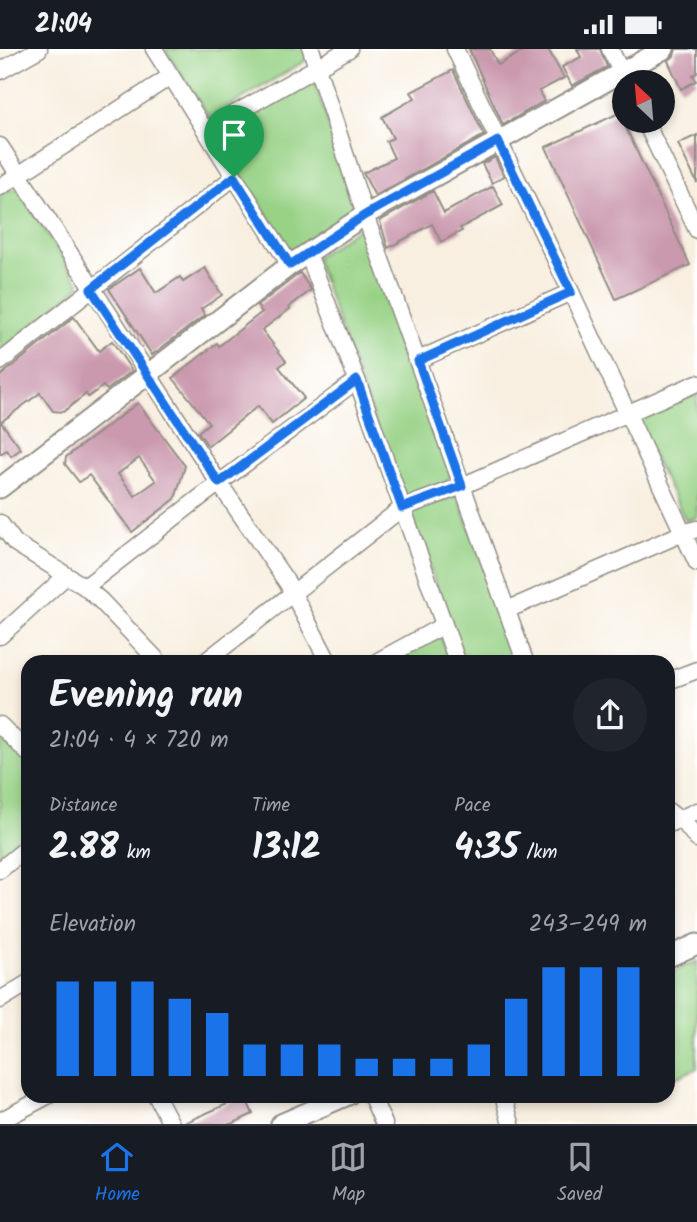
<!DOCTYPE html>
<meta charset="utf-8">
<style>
:root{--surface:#171b24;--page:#20242c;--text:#f1f3f6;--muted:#9ea1a6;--line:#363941;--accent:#1a73e8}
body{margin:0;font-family:Kalam,sans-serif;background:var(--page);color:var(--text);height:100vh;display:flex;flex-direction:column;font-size:26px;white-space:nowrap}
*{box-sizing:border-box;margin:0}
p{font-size:23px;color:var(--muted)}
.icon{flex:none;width:38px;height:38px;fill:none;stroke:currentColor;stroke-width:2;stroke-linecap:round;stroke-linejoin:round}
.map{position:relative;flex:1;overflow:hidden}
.drawer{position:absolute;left:21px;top:606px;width:654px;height:448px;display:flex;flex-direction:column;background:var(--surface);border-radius:21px;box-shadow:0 4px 10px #0003}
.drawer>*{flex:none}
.needle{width:46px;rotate:334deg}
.tools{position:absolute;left:612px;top:21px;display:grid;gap:14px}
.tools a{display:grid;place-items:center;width:63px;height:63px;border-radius:50%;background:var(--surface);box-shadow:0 4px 10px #0003;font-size:35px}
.pin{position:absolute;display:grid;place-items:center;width:60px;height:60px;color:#fff;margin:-72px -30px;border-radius:50% 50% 50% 0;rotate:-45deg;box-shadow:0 0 7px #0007}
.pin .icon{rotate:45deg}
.round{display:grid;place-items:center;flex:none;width:74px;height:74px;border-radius:37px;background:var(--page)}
.headline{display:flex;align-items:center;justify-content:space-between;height:119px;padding:0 28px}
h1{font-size:38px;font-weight:600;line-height:52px}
.figures{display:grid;grid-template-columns:repeat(3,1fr);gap:10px;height:119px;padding:7px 28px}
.figures div{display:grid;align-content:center}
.figures b{font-size:35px;font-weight:600}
.figures small{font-size:19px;font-weight:400}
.figures p{font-size:19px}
.chart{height:196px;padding:14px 28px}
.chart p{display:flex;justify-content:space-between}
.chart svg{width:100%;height:126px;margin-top:7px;stroke:var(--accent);stroke-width:6}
.status{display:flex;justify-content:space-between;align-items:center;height:49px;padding:0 35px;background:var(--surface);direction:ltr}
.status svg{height:19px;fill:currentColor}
.tab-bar{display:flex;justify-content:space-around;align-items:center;height:98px;border-top:2px solid var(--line);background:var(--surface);font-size:19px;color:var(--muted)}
.tab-bar a{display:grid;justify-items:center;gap:4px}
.tab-bar .selected{color:var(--accent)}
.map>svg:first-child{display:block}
.green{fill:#97d285;stroke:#617e58;stroke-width:2}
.building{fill:#ca99ad;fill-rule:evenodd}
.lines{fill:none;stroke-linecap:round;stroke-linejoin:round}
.minor-casing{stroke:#928d86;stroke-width:19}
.tertiary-casing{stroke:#928d86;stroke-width:23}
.minor{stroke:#fff;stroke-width:16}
.tertiary{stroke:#fff;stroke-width:19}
.route-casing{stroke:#fff;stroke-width:14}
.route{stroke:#1a73e8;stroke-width:9}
</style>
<div class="status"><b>21:04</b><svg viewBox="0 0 49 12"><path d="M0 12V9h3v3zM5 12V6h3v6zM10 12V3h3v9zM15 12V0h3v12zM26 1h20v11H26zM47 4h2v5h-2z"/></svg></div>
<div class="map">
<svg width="697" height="1075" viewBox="0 0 697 1075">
<rect width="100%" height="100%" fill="#fff"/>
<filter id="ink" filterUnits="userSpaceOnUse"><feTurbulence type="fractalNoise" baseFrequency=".0143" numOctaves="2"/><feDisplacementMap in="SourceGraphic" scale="14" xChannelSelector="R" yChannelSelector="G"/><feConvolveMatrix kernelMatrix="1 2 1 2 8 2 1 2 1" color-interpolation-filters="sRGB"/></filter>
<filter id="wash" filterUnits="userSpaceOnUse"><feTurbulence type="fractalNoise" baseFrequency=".00686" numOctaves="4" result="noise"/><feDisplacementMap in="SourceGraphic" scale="28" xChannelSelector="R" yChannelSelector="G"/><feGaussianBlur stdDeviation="1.57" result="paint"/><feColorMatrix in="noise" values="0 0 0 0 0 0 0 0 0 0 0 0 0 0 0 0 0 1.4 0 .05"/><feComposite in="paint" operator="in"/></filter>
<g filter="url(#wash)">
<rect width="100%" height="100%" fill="#f8efe0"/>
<path class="green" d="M165,0h140l3,10 -98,59z
M309,29l6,5 40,123v7l-59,39h-5l-74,-115 1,-6z
M11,140h7l62,95 -4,6 -76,62v-156z
M364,175l87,251 -5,8 -43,16 -88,-241z
M697,342v126l-11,4 -52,-102z
M458,446l60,166h-54l-53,-145 4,-7z
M440,586l10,26h-59z
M0,683l28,29v78l-28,24z
M697,912v107l-28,13v-107z"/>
<g id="blocks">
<path class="building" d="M469,0h21l8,16 29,-16h21l16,29 -25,13 5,10 -41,24z
M577,0h23l7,18 -35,19 -10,-19 19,-10z
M676,0h21v24l-4,2 3,6 -15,8 -13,-28 6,-5z
M453,21l31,65 -109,61 -12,-23 31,-15 -8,-17 7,-3 -11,-21 33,-19 -4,-6z
M619,64l71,152 -74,34 -70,-152z
M697,86v48l-19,-39z
M495,108l9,19 -12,7 -10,-19z
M493,137l10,19 -43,23 2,3 -21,11 -9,-18 -44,24 -8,-27 53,-30 11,22z
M140,219l16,25 24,-16 3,5 22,-14 17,27 -21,14 4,6 -53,40 -43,-66z
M300,224l11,17 -22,17 1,2 -28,21 24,31 -7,6 25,31 -32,26 -14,-18 -50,40 -10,-14 11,-9 -36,-45 44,-35 2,3 43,-34 -5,-6z
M74,268l25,34 13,-10 20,30 -25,19 -4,-4 -15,11 -2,-3 -23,18 -10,-1 -13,-18 -39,29 20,27 -10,7 -4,-6 -7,4v-78z
M138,354l47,63 -10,33 -43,33 -43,-57 -10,7 -14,-18 1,-7zM139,409l17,23 -21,15 -17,-22z
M245,1047l8,18 -21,10h-50z"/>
</g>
</g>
<g filter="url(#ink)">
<use href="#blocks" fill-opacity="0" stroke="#928d86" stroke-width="2"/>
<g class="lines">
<g class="minor-casing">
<path id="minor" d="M154,0l136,216
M311,0l54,166 160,446
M455,0l116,243 126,271
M610,0l16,33
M0,22l39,-22
M645,72l52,109
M206,81l143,-81
M0,97l215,331 73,107 40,77
M0,138l171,-111
M308,205l49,126 100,281
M418,311l153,-68
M0,313l234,-185
M0,474l15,20 70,44 16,14 57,60
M85,538l117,-91 155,-116
M507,561l176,-77 14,-4
M0,587l66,-60
M206,612l196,-153 60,-22 235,-103
M378,612l66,-36
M668,632l29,-11
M0,676l28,28
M668,762l19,15 10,13
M671,774l26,-12
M0,821l28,-23
M0,951l28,-17
M156,1046l15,29
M371,1046l13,29
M503,1046l8,29
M0,1072l49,-26"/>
</g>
<g class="tertiary-casing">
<path id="tertiary" d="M0,439l290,-223 75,-50 299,-166
M668,908l29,-13
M281,1075l67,-29"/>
</g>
<use href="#minor" class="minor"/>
<use href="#tertiary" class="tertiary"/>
</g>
</g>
<g class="lines" filter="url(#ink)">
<g class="route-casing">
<path id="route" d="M498,92l73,151 -153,69 44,125 -60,22 -45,-128 -138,103 -128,-194 143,-112 56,88 75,-50z"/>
</g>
<use href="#route" class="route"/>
</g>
</svg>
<div class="tools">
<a><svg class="needle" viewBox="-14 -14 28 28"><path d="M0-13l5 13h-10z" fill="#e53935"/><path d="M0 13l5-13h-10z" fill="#9ea1a6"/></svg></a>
</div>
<div class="pin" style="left:234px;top:128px;background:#1e9e55"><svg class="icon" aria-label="arrive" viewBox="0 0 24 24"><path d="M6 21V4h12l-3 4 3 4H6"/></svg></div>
<section class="drawer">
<div class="headline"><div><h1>Evening run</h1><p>21:04 · 4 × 720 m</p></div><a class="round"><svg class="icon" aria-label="share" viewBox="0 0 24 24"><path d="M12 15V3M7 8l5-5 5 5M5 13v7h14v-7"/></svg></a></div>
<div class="figures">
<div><p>Distance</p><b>2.88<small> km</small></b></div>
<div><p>Time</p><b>13:12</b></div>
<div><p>Pace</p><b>4:35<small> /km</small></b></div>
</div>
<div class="chart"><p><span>Elevation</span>243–249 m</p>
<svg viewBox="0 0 160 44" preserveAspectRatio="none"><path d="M5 44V11M15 44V11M25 44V11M35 44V17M45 44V22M55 44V33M65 44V33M75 44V33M85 44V38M95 44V38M105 44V38M115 44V33M125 44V17M135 44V6M145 44V6M155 44V6"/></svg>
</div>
</section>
</div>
<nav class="tab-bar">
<a class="selected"><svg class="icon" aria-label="home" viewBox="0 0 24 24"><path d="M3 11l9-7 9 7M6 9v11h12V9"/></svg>Home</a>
<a><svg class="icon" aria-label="map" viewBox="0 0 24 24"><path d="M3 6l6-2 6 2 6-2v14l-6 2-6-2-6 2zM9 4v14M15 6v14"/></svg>Map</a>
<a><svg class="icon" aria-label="saved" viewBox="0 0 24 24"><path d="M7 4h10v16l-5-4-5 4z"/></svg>Saved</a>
</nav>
